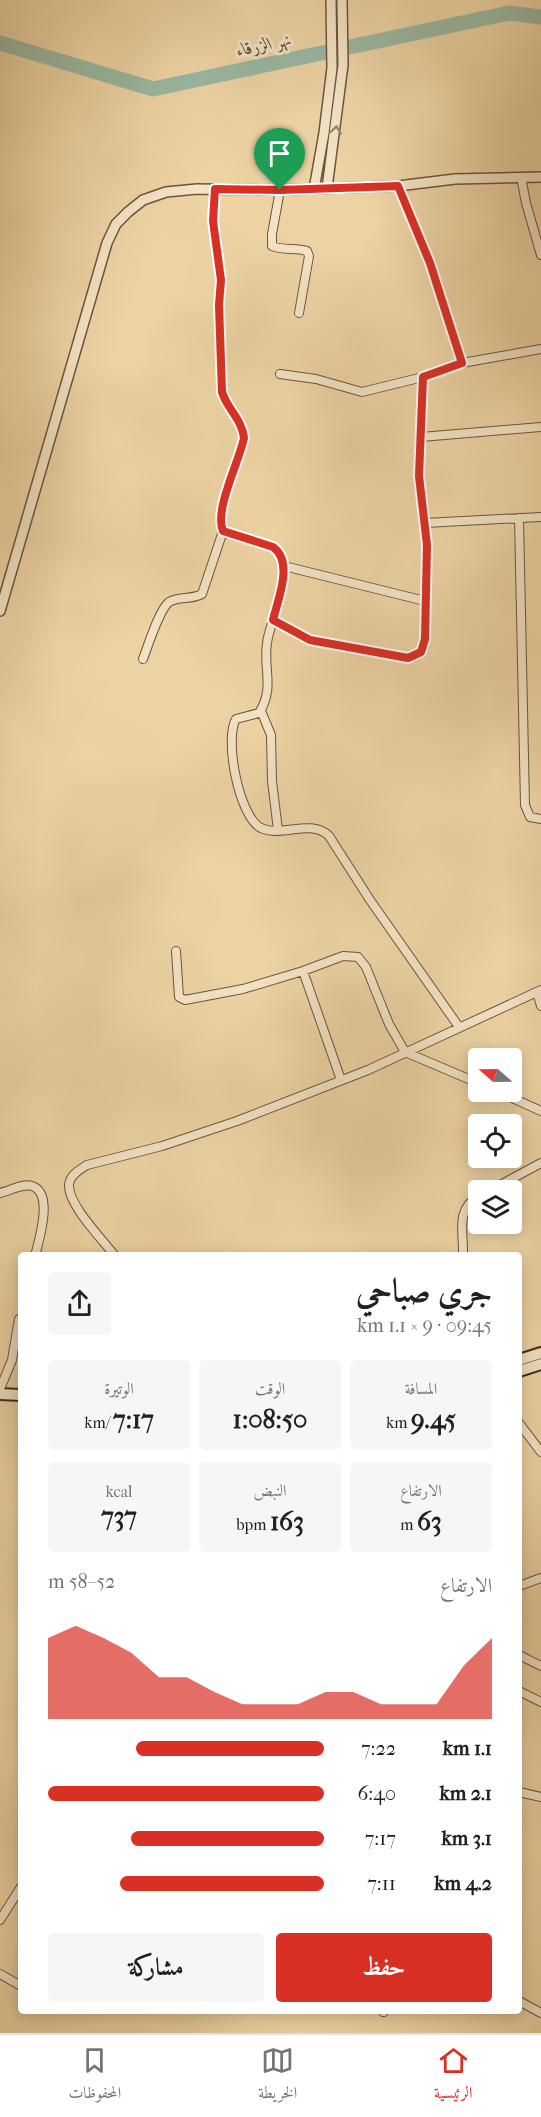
<!DOCTYPE html>
<html lang="ar">
<meta charset="utf-8">
<style>
:root{--surface:#fff;--page:#f6f6f6;--text:#202124;--muted:#757577;--line:#e0e0e0;--accent:#d93025}
body{margin:0;font-family:"IM FELL French Canon",Amiri,serif;background:var(--page);color:var(--text);direction:rtl;height:100vh;display:flex;flex-direction:column;font-size:22px;white-space:nowrap}
*{box-sizing:border-box;margin:0}
p{font-size:20px;color:var(--muted)}
.icon{flex:none;width:33px;height:33px;fill:none;stroke:currentColor;stroke-width:2;stroke-linecap:round;stroke-linejoin:round}
.map{position:relative;flex:1;overflow:hidden;direction:ltr}
.drawer{position:absolute;left:18px;top:1252px;width:504px;height:762px;display:flex;flex-direction:column;background:var(--surface);border-radius:6px;box-shadow:0 3px 15px #0003;direction:rtl}
.drawer>*{flex:none}
.needle{width:39px;rotate:290deg}
.tools{position:absolute;left:468px;top:1048px;display:grid;gap:12px}
.tools a{display:grid;place-items:center;width:54px;height:54px;border-radius:6px;background:var(--surface);box-shadow:0 3px 15px #0003;font-size:30px}
.pin{position:absolute;display:grid;place-items:center;width:51px;height:51px;color:#fff;margin:-62px -26px;border-radius:50% 50% 50% 0;rotate:-45deg;box-shadow:0 0 6px #0007}
.pin .icon{rotate:45deg}
.round{display:grid;place-items:center;flex:none;width:63px;height:63px;border-radius:6px;background:var(--page)}
.head{display:flex;align-items:center;justify-content:space-between;height:102px;padding:0 30px}
h1{font-size:33px;font-weight:800;line-height:45px}
.metrics{display:grid;grid-template-columns:repeat(3,1fr);gap:9px;height:102px;padding:6px 30px}
.metrics div{display:grid;align-content:center;border-radius:6px;background:var(--page);text-align:center}
.metrics b{font-size:26px;font-weight:800}
.metrics small{font-size:16px;font-weight:400}
.metrics p{font-size:16px}
.chart{height:168px;padding:12px 30px}
.chart p{display:flex;justify-content:space-between}
.chart svg{width:100%;height:108px;margin-top:6px;fill:var(--accent);opacity:.7}
.action{display:flex;gap:12px;margin-top:auto;padding:12px 30px}
.action a{flex:1;height:69px;border-radius:6px;background:var(--accent);color:#fff;font-size:24px;font-weight:800;line-height:69px;text-align:center}
.action a+a{background:var(--page);color:var(--text)}
ul{padding:0 30px;list-style:none;font-size:20px}
li{display:grid;grid-template-columns:96px 72px 1fr;align-items:center;height:45px}
li i{height:15px;border-radius:8px;background:var(--accent)}
.tab-bar{display:flex;justify-content:space-around;align-items:center;height:84px;border-top:2px solid var(--line);background:var(--surface);font-size:16px;color:var(--muted)}
.tab-bar a{display:grid;justify-items:center;gap:3px}
.tab-bar .current{color:var(--accent)}
.map>svg:first-child{display:block}
.lines{fill:none;stroke-linecap:round;stroke-linejoin:round}
.river{stroke:#9ab8a3;stroke-width:15}
.minor-casing{stroke:#6b563c;stroke-width:10}
.tertiary-casing{stroke:#6b563c;stroke-width:12}
.secondary-casing{stroke:#402c1a;stroke-width:14}
.minor{stroke:#f3e2c4;stroke-width:8}
.tertiary{stroke:#f3e2c4;stroke-width:9}
.secondary{stroke:#f3e2c4;stroke-width:10}
.oneway{stroke:#9a876f}
.route-casing{stroke:#fff;stroke-width:12}
.route{stroke:#d93025;stroke-width:8}
.labels{text-anchor:middle;dominant-baseline:central;stroke-width:6;stroke-linejoin:round;paint-order:stroke}
.water-label{font-size:18px;font-style:italic;fill:#524835;stroke:#f3e2c4}
</style>
<div class="map">
<svg width="541" height="2033" viewBox="0 0 541 2033">
<rect width="100%" height="100%" fill="#edd3a4"/>
<filter id="stains"><feTurbulence type="fractalNoise" baseFrequency=".00333" numOctaves="4"/><feColorMatrix values="0 0 0 0 .2 0 0 0 0 .09 0 0 0 0 .02 0 0 0 .5 -.17"/></filter>
<radialGradient id="worn" r=".72"><stop offset=".6" stop-color="#630" stop-opacity="0"/><stop offset="1" stop-color="#630" stop-opacity=".3"/></radialGradient>
<g class="lines">
<path class="river" d="M0,43l153,46 356,-76 32,4"/>
<g class="minor-casing">
<path id="minor" d="M521,177l5,26 15,52
M398,186l32,77 32,100
M215,189l-2,32 8,59 -2,25 3,87c5,17 20,28 22,46l-21,67 -2,20 5,8 46,14c22,14 6,52 1,73l38,20 89,17c15,1 23,-3 25,-18l2,-94 -2,-22
M280,190l-8,44v12c11,5 24,1 35,5l2,5 -10,57
M280,374l36,5 46,13 61,-15 39,-14 79,-14
M423,377l-4,99 6,47 116,-6
M421,437l120,-10
M519,518l6,287 5,12 11,2
M284,566l141,35
M273,620c-2,7 -5,15 -6,23 -4,26 8,45 -8,70l-23,6c-12,20 3,98 25,109 22,10 49,-10 68,8l41,64 89,127
M143,659c5,-13 16,-49 26,-57 10,-6 22,-2 33,-8l21,-63
M261,711l10,24 1,46 6,49
M176,951l3,46 6,3 58,-11 60,-18 40,-15 15,1 8,10 23,57 16,28 73,31
M303,971l38,109
M537,992l4,14
M499,1092l42,19
M489,1191l52,-28
M0,1193c9,-2 23,-10 32,-7 22,7 7,54 3,70
M115,1256c-12,-16 -47,-51 -46,-71 1,-10 10,-15 18,-20l75,-19 75,-25 131,-51 173,-80
M463,1256c1,-22 -8,-47 15,-59
M0,1389l12,-29 7,-41 2,-1
M519,1423l22,29
M519,1586l22,-8
M519,1655l22,11
M519,1691l22,11
M519,1792l22,5
M0,1920l21,-33
M0,1974l21,12
M519,2001l22,12
M383,2012h1"/>
</g>
<g class="tertiary-casing">
<path id="tertiary" d="M327,188l16,-123 -1,-65
M314,189l10,-56 8,-65 -1,-68
M0,611l107,-368 9,-19 12,-12 15,-12 23,-8 31,-3 83,1 118,-4 57,-7 86,-2"/>
</g>
<g class="secondary-casing">
<path id="secondary" d="M519,1360l22,-7
M519,1371l22,-7
M0,1394l21,1"/>
</g>
<use href="#minor" class="minor"/>
<use href="#tertiary" class="tertiary"/>
<use href="#secondary" class="secondary"/>
</g>
<defs><path id="oneway-chevron" d="M-2-3.5L2.5 0L-2 3.5" fill="none" stroke-width="1.6" stroke-linecap="round" stroke-linejoin="round" transform="scale(1.5)"/></defs>
<use class="oneway" href="#oneway-chevron" transform="translate(336 130) rotate(-82)"/>
<g class="lines">
<g class="route-casing">
<path id="route" d="M398,186l32,77 32,100 -39,14 -4,99 8,69 -2,94 -4,13 -13,6 -98,-18 -37,-20c5,-21 21,-58 0,-73l-50,-16c-9,-21 16,-69 21,-93 -2,-19 -17,-29 -22,-46l-3,-87 2,-25 -8,-59 2,-32 65,1z"/>
</g>
<use href="#route" class="route"/>
</g>
<g class="labels">
<g class="water-label">
<text transform="translate(264 45) rotate(-12)">نهر الزرقاء</text>
</g>
</g>
<rect width="100%" height="100%" filter="url(#stains)"/>
<rect width="100%" height="100%" fill="url(#worn)"/>
</svg>
<div class="tools">
<a><svg class="needle" viewBox="-14 -14 28 28"><path d="M0-13l5 13h-10z" fill="#e53935"/><path d="M0 13l5-13h-10z" fill="#757577"/></svg></a>
<a><svg class="icon" aria-label="locate" viewBox="0 0 24 24"><circle cx="12" cy="12" r="6"/><path d="M12 2v4M12 18v4M2 12h4M18 12h4"/></svg></a>
<a><svg class="icon" aria-label="layers" viewBox="0 0 24 24"><path d="M12 4l9 5-9 5-9-5zM3 14l9 5 9-5"/></svg></a>
</div>
<div class="pin" style="left:280px;top:190px;background:#1e9e55"><svg class="icon" aria-label="arrive" viewBox="0 0 24 24"><path d="M6 21V4h12l-3 4 3 4H6"/></svg></div>
<section class="drawer">
<div class="head"><div><h1>جري صباحي</h1><p>09:45 · 9 × 1.1 km</p></div><a class="round"><svg class="icon" aria-label="share" viewBox="0 0 24 24"><path d="M12 15V3M7 8l5-5 5 5M5 13v7h14v-7"/></svg></a></div>
<div class="metrics">
<div><p>المسافة</p><b>9.45<small> km</small></b></div>
<div><p>الوقت</p><b>1:08:50</b></div>
<div><p>الوتيرة</p><b>7:17<small> /km</small></b></div>
</div>
<div class="metrics">
<div><p>الارتفاع</p><b>63<small> m</small></b></div>
<div><p>النبض</p><b>163<small> bpm</small></b></div>
<div><p>kcal</p><b>737</b></div>
</div>
<div class="chart"><p><span>الارتفاع</span>52–58 m</p>
<svg viewBox="0 0 160 44" preserveAspectRatio="none"><path d="M0 44V11L10 6L20 11L30 17L40 27L50 27L60 33L70 38L80 38L90 38L100 33L110 33L120 38L130 38L140 38L150 22L160 11V44z"/></svg>
</div>
<ul>
<li><b>1.1 km</b>7:22<i style="width:68%"></i></li>
<li><b>2.1 km</b>6:40<i style="width:100%"></i></li>
<li><b>3.1 km</b>7:17<i style="width:70%"></i></li>
<li><b>4.2 km</b>7:11<i style="width:74%"></i></li>
</ul>
<div class="action"><a>حفظ</a><a>مشاركة</a></div>
</section>
</div>
<nav class="tab-bar">
<a class="current"><svg class="icon" aria-label="home" viewBox="0 0 24 24"><path d="M3 11l9-7 9 7M6 9v11h12V9"/></svg>الرئيسية</a>
<a><svg class="icon" aria-label="map" viewBox="0 0 24 24"><path d="M3 6l6-2 6 2 6-2v14l-6 2-6-2-6 2zM9 4v14M15 6v14"/></svg>الخريطة</a>
<a><svg class="icon" aria-label="saved" viewBox="0 0 24 24"><path d="M7 4h10v16l-5-4-5 4z"/></svg>المحفوظات</a>
</nav>
